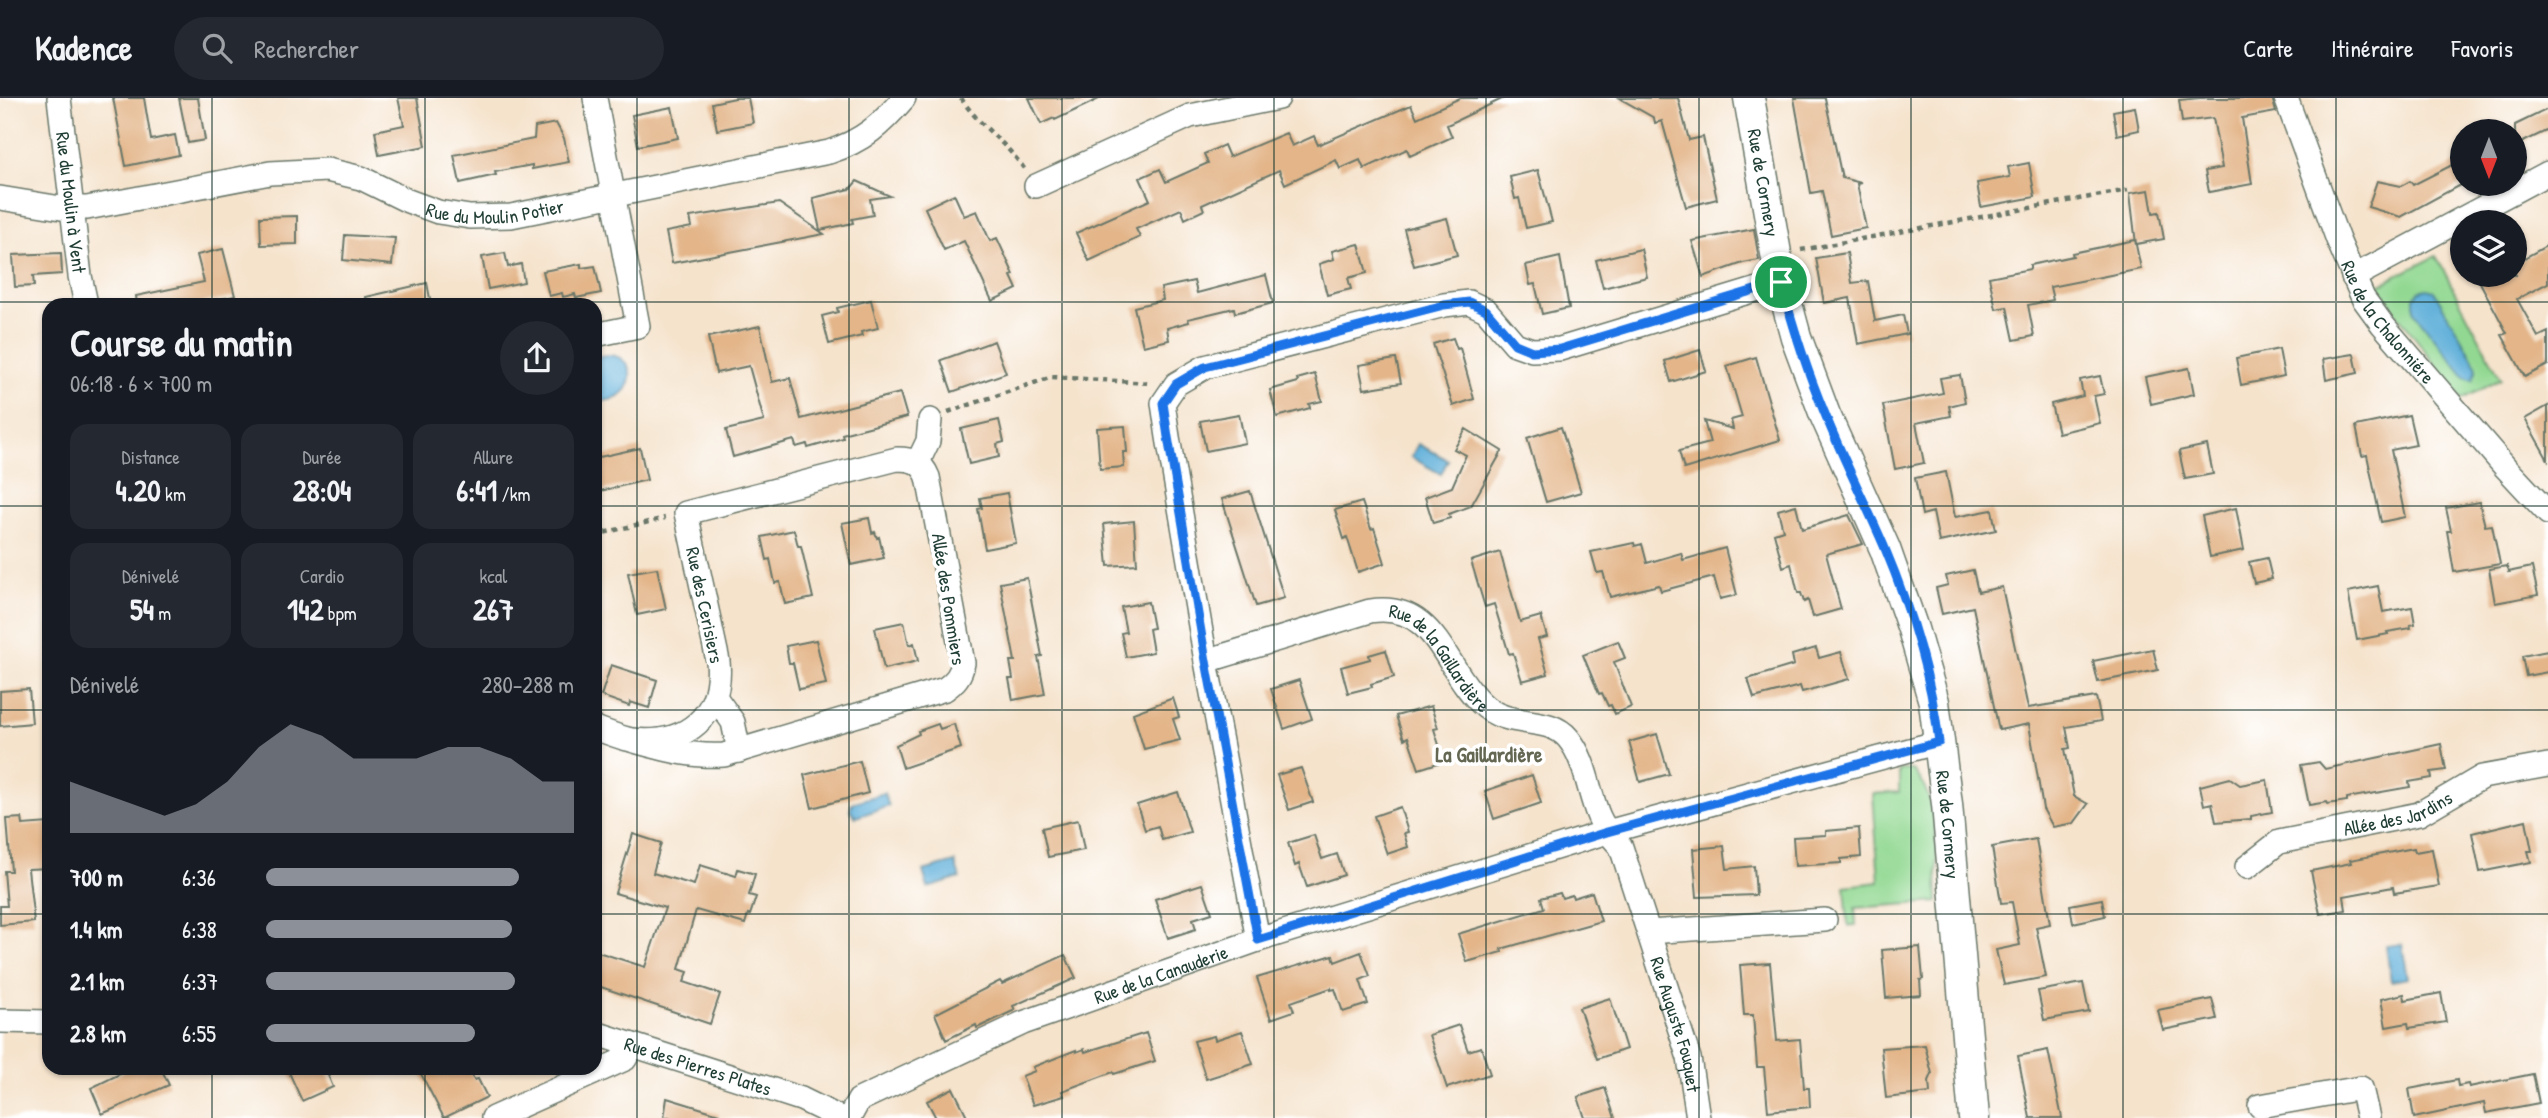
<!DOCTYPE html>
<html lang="fr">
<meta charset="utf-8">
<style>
:root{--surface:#171b24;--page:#242831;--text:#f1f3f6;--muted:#9ea1a6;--line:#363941;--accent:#8c9099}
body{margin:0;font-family:"Patrick Hand",sans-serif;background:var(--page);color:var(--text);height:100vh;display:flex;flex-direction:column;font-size:26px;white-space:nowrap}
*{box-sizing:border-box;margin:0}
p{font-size:23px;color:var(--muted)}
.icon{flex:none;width:38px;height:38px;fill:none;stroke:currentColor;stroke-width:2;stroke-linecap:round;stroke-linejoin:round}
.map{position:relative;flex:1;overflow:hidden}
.details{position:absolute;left:42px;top:200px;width:560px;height:777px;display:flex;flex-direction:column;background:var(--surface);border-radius:21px;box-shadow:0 2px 5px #0004}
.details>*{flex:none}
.needle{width:46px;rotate:180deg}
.controls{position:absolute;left:2450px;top:21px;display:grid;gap:14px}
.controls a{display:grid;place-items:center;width:77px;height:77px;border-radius:50%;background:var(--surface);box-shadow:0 2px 5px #0004;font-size:35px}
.pin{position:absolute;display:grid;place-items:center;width:60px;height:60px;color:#fff;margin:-30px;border:4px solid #fff;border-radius:50%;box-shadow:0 2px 7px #0007}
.round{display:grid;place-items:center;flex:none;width:74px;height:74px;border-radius:37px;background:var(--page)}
.overview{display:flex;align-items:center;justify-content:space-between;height:119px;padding:0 28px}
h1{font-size:38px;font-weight:800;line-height:52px}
.stats{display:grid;grid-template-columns:repeat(3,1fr);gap:10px;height:119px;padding:7px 28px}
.stats div{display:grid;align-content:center;border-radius:18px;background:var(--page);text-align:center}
.stats b{font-size:30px;font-weight:800}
.stats small{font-size:19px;font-weight:400}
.stats p{font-size:19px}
.chart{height:196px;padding:14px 28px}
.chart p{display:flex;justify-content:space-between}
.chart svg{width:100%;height:126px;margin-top:7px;fill:var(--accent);opacity:.7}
ul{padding:0 28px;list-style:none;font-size:23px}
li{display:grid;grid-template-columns:112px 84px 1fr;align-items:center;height:52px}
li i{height:18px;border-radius:9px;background:var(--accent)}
header{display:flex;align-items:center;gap:42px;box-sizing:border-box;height:98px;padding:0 35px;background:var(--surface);border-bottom:2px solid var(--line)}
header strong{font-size:33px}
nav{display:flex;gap:38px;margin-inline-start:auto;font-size:24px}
.search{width:490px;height:63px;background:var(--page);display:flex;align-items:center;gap:18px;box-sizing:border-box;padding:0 24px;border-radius:38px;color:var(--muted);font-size:26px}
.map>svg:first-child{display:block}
.green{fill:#92d892;stroke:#588a63;stroke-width:2}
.water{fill:#5fafd9;stroke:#3f7686;stroke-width:2}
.building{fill:#e3b589}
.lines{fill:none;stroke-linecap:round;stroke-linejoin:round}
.minor-casing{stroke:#6a7769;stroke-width:26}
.major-casing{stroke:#6a7769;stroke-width:33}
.path{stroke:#6a7769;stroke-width:4.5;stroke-dasharray:5 5;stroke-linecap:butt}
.minor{stroke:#fff;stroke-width:23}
.major{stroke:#fff;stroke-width:30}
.route-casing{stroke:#fff;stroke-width:14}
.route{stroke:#1a73e8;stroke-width:9}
.grid{fill:none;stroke:#1f3d34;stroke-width:2;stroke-opacity:0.55}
.labels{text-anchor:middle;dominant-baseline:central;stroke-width:7;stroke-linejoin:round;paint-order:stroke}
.street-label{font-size:19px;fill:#1f3d34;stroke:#fff}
.neighbourhood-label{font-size:21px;font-weight:bold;fill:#646752;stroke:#fff}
</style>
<header>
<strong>Kadence</strong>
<div class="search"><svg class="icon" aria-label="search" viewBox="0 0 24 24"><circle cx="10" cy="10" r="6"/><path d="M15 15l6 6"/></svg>Rechercher</div>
<nav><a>Carte</a><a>Itinéraire</a><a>Favoris</a></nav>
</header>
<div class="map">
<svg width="2548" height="1020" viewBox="0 0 2548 1020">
<rect width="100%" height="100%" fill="#fff"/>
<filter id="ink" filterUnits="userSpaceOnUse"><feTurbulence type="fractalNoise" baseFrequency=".0143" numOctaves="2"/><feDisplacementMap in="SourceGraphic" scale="14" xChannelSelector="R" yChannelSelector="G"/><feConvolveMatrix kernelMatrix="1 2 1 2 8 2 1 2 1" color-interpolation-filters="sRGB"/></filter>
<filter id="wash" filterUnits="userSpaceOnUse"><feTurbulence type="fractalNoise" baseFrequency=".00686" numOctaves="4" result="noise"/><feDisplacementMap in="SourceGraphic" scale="28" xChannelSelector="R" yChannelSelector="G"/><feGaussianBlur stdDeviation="1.57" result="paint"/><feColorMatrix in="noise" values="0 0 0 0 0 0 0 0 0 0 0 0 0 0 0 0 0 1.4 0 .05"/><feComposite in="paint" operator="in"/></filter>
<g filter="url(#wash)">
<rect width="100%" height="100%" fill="#f5e3cc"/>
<path class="green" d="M2436,158l65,123 -39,20 -65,-85 -18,-29z
M1899,672h14c28,28 23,93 25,132l-83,6 1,18h-8l-3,-40 34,-4 -6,-88 26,-2z"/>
<path class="water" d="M2427,191l7,2 38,66 5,11 -4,12 -8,-3 -51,-65v-15l5,-6z
M607,257c34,0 31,49 -12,46v-44z
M1418,346l30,16 -7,14 -30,-17z
M884,695l5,13 -33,11 -6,-6 2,-8z
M955,764l5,16 -32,10 -5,-17z
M2402,846l6,34 -17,3 -5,-35z"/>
<g id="blocks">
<path class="building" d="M113,0h31l7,42 24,-5 4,20 -53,11z
M179,0h19l7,42 -17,3z
M398,0h19l9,48 -47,9 -4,-24 29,-6z
M735,0h13l5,25 -36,7 -5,-27z
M1029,0h72l-46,22 -1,-2 -13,6z
M1460,0h44l-57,27 5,12 -42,19 -3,-7 -43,20 -4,-9 -20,9 -4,-9 -51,24 -6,-14 -77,35 2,5 -19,9 -4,-10 -45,20 4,8 -51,24 -13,-28 74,-33 -10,-22 20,-9 6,13 42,-19 -4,-9 20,-9 5,12 57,-24 6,13 22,-10 4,9 93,-40 6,13z
M1619,0h59l11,42 14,-3 14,62 -31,8 -24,-86 -7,2 -1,-5z
M1794,0h31l17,80 19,5 -4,1 9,44 -35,7 -9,-44 -11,2z
M2200,0h72l4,14 -34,6 10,66 -43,8 -4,-21 17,-3 -9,-50 -31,4 -3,-22z
M672,9l6,31 -40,8 -6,-31z
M2135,9l4,23 -22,5 -4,-24z
M2548,11v21l-33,16v-21z
M556,25l8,15 5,24 -37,7v-4l-37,7 1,3 -36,8 -6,-28 80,-16 1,-12z
M2462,62v24l-61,33 -33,-10 9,-26 24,5 9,-5 3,4z
M2029,65l6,34 -54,10 -4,-24 33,-6 -2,-10z
M1538,72l14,52 -26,6 -7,-30 -4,1 -5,-22z
M857,83l33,15 -20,3 3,16 -21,4 1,4 -33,7 -7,-32 37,-9z
M2149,92l4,23 6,-1 5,27 -28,5 -6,-51z
M954,96l10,22 13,-5 13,30 7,-3 17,37 -3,1 6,13 -25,12 -28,-60 -20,9 -19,-42z
M779,105l45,31 -152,29 -6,-31 26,-5 -2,-10z
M297,118v28l-36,1 -1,-28z
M1447,120l10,37 -43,11 -10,-37z
M1754,131l5,31 -16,3 -40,14 -11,-36z
M345,137l50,3 -3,27 -49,-5z
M2135,142l6,29 -91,18 3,13 -25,5 6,31 -20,4 -7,-33 -11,2 -7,-32 41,-8v-4l43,-9 -1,-3z
M1359,146l8,29 -19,5 3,11 -24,6 -8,-31 15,-5 -2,-8z
M2548,147v38l-31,16 21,38 10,-5v33l-23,12 -23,-42 5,-2 -31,-58h39v-12z
M223,151l12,47 -39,8h-59l-1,-8 68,-14 -7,-27z
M1641,151l6,28 -44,11 -7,-28z
M61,155l1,21 -29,2 1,10 -19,1 -2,-32z
M505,155l3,14 13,-3 3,18 -36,7 -6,-32z
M1847,155l5,30 16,-2 7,40 28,-6 4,19 -49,10 -8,-46 -26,5 -8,-45z
M1560,159l9,51 -27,6 -7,-30 -5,1 -4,-20z
M581,166v4l14,-2 6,27 -25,5 -1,-4 -12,3 -1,-4 -13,3 -6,-25z
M1266,177l7,28 -38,10 -1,-5 -46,11 1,3 -22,6 2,12 -26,6 -9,-39 29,-7 -2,-12 33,-7 3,12z
M427,185l4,21h-64l-1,-7z
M871,202l7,28 -17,4 1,4 -33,8 -7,-28 16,-4 -1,-4z
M760,228l12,56 18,-4 11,41 99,-26 7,24 -65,17 1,4 -35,10 -1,-4 -11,3 -2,-7 -61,17 -7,-27 38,-9 -15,-55 -33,7 -8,-36z
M1453,240l4,11 3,-1 14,51 -21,7 -20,-62z
M994,243l12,32 -54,19 -11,-32z
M2279,251l5,27 -43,9 -5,-27z
M1700,252l6,21 -35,11 -6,-21z
M2354,256l4,19 -32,7 -3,-21z
M1756,259l24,83 -96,29 -5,-18 31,-8 -6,-22 29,8 -2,-9 11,-3 -15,-51z
M1396,261l5,24 -37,6 -5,-24z
M2189,270l5,26 -43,10 -6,-27z
M1315,276l7,27 -13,3 1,4 -33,9 -7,-27 28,-8 -1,-3z
M1960,277l5,27 -16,4 2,10 -35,7 8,40 -29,6 -12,-64 60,-12 -3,-15z
M2100,278l4,18 -10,2 6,27 -42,10 -7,-29 32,-8 -3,-16z
M2548,308v54l-23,-41z
M1239,316l6,29 -39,8 -6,-30z
M2409,317l7,30 -25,5 14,67 -24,5 -14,-67 -5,1 -6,-30z
M999,322l5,22 -7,2 2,13 -30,7 -8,-35z
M1125,328l2,26h-4l1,15 -24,2 -3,-41z
M1561,329l20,65 -35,10 -19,-64z
M1466,331l36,22 -31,55 -22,8 1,4 -17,5 -8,-26 27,-10 14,-32 -12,-6z
M2207,347l6,29 -28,5 -6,-28z
M640,350l7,32 -47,11 -5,-33z
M1946,374l9,45 37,-7 4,20 -57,12 -6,-30 -11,3 -7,-37z
M1250,393l34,107 -28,8 -34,-107z
M1007,395l9,50 -31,6 -7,-40 4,-1 -2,-10z
M1362,404l9,27 3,-1 11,35 -27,9 -11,-35 -3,2 -9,-29z
M2479,404l6,24 7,-1 8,39 -46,8 -7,-41h4l-5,-23z
M1796,407l6,24 47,-14 14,29 -37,10 15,55 -28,8 -5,-17 -4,2 -3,-9h-3l-7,-29 -8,3 -9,-34 9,-3 -5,-20z
M2236,410l8,42 -34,7 -8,-41z
M869,420l3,15 3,-1 2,6 2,-1 5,21 -33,7 -9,-42z
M1134,423l3,43 -29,2 -4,-42z
M794,432l4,16h3l12,52 -28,6 -5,-22 -5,1 -5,-24 -3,1 -5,-23z
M1634,445l1,3 7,-2 5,19 34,-10 2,7 42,-12 12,47 -17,4 -6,-22 -53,14 -2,-6 -49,12 -7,-25 -6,1 -6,-21z
M1500,454l20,70 21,-6 6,21 -9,2 10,35 -26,7 -9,-28 -4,1 -15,-50 -9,3 -14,-46z
M2267,460l5,21 -18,4 -5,-21z
M2507,468l1,6 24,-5 6,28 -43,8 -6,-34z
M657,470l9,41 -29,6 -9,-42z
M1973,472l5,22 24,-5 26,121 68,-11 5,24 -35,6 4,21 -5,1 9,47 14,8 -14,19 -21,4 -10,-18 -14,-85 -30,6 -26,-123 -31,7 -6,-26 12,-3 -2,-9z
M1027,480l15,78 -4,1 7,37 -32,6 -4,-21h4l-3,-18h5l-15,-78z
M2378,488l5,26 29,-5 3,17 -5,1 1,3 -24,4 1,2 -31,6 -9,-48z
M1148,504l5,26 -4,1 4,23 -27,5 -5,-24 5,-1 -5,-25z
M904,524l5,23 5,-2 4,18 -34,8 -9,-41z
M816,542l10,44 -27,5 -6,-26h-4l-3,-17z
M1618,543l7,17 -11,4 17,45 -16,7 -4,-9 -3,1 -6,-13 -3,1 -16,-39z
M1816,550l3,10 22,-6 8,27 -47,13 -2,-6 -46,12 -6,-19 46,-14 -2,-10z
M2153,551l5,21 -60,12 -5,-21z
M1386,552l8,27 -23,7 1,3 -24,6 -7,-26 29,-8 -1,-4z
M2548,553v21l-22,4 -4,-20z
M611,567l46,15 -8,28 -19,-6 -1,4 -28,-10z
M1299,582l13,39 -28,10 -13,-40z
M29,591l3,34 -32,3v-35z
M1173,600l6,19 -6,2 7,21 -36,9 -11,-36z
M1431,608l7,22 -4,1 10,32 -25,8 -11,-32 -4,2 -8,-23z
M938,626l2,5 14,-5 7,24 -58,20 -7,-23 23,-11 -1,-3z
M1657,636l12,40 -29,8 -11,-40z
M2441,646l5,26 -15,2 1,6 -23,4 1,5 -63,11v3l-19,3 -1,-2 -18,3 -8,-40 18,-3 6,7z
M860,663l8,32 -56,15 -8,-33z
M1301,670l12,34 -24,8 -12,-35z
M1532,677l9,28 -47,16 -9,-28z
M2230,680l10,7 27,-5 5,32 -21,4v3l-35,3 -4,-19 -8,2 -4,-19z
M1178,694l12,40 -28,8 -4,-14 -13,4 -8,-25z
M1400,709l8,25 -4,1 4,14 -21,7 -13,-38z
M22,720l1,7 26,-2v45l-21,1 6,53 -34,3v-19h7l-3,-35h7l-4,-52z
M1078,722l6,30 -36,7 -6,-29z
M2526,722l6,31h-4l3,11 -51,10 -8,-39z
M1859,730l2,29 -20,2v4l-46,3 -2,-29 33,-2v-4z
M633,736l28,9 -8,30 41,12 6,-20 36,11 2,-7 17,5 -6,21 7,2 -6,18 -2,-1 -3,10 -49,-14 -17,59 9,3 -4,10 36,12 -10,30 -115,-39v-34l50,16 20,-59 -50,-15z
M1314,737l8,24 15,-5 7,21 -37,12 -8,-23 -4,2 -7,-23z
M2036,741l14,85 -14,3 10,50 -42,8 -8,-35 24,-5 -8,-43 -11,1 -9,-56z
M1724,748l3,23 27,-3 2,29 -59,2 -4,-48z
M2414,750l1,4 17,-3 7,37 -45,7 -1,-6 -49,9 2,14 -26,4 -9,-43 40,-8 -1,-3z
M1202,786l10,29 -19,6 3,10 -28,9 -13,-39z
M1592,794l9,29 -100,28 1,3 -35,10 -9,-28 86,-26 -3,-10 19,-5 2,5 10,-3 1,3z
M2102,801l3,17 -32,7 -3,-18z
M1920,849l3,32 -3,1 1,15 -35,3 -4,-48z
M1361,854l9,24 -10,4 8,24 -25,8 -8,-23 -4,1v-2l-40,14 3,9 -23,8 -14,-41 76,-23 2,7z
M1065,857l11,23 -63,28 2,4 -38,18 -1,-3 -30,15 -11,-26 65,-33 2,3z
M1770,865l7,78 23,-2 4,49h5l1,19 -42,4 -4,-44h-7l-4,-52h-9l-4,-50z
M2083,885l6,29 -45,8 -6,-29z
M2441,895l5,29 -37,6 -1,-5 -22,4 -5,-28 23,-5 1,6z
M1610,900l16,51 -29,10 -18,-51z
M2212,901l5,20 -54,11 -5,-20z
M1459,927l9,26 13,-4 9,27 -43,14 -18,-53z
M1242,933l11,33 -47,15 -12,-38 20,-5 1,4z
M1146,935l9,28 -41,13 -1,-2 -51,19 2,5 -31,9 -11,-29 13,-5 -2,-4 43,-17v2l8,-3 1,3z
M1925,947l7,29 -3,7 1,12 -44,5 -5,-50z
M2048,952l14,68h-32l-12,-62z
M132,970h29l8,17 -67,29 -11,-26z
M287,970h38l8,19 -31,14z
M418,970h51l5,12 4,-1 9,18 -43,21z
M2533,976l6,29 -53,10 -2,-10 -70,15 -5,-29 48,-9 1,6 10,-2 1,3z
M953,990l15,30h-32l-9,-17z
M1605,990l10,30h-30l-7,-21z
M667,1000l52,16 -1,4h-54z"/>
</g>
</g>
<g filter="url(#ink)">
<use href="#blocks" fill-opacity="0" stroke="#6a7769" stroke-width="2"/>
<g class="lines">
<g class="minor-casing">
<g id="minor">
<path id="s1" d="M59,0l21,178 6,28"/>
<path id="s2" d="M2286,0l52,142 25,58 19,26 124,144 42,45"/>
<path d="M1036,88l154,-70 88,-18"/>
<path id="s3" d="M0,100l61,10h26l183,-35 57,-3 34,8 47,23 30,11 32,5 41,-1 318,-64c34,-11 52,-27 75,-54"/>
<path d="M2353,179l195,-104"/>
<path d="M595,237l43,-9 -43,-228"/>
<path d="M918,364l10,-21 2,-21"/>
<path id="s4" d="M1206,563l164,-50c66,-10 73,56 111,92 26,27 67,11 87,35 18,21 20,54 31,79 5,12 13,20 22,30l68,211 9,60"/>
<path d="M715,599l18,25 6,29"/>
<path d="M595,630c12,4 25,10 37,12 54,6 91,-24 86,-79l-32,-148 211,-54c16,0 25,3 31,18l35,186c-2,12 -8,19 -18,26l-221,66c-33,2 -62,-6 -93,-15"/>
<path id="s5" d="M2247,769l32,-25 140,-28 63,-37 66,-12"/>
<path d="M1649,834l176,-12"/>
<path d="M1258,842l-52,-279 -38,-224 -5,-34 13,-19 29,-17 239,-62 25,-3 17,8 29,34 17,6 28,-1 221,-67"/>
<path d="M0,923l49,1"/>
<path id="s6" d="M595,935l206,66 39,19"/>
<path d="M2260,1008l101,-18 7,30"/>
<path d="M493,1020l132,-59 8,-14"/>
<path id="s7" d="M849,1020l10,-18 164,-77 235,-83 349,-108 332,-90"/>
</g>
</g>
<g class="major-casing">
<g id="major">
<path id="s8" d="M1749,0l32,184 15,55 29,78 60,134 28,80 21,73 13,102 27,314"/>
</g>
</g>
<path class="path" d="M961,0c17,27 46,45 64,72
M1801,152l327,-60
M948,314l104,-35 98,6
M595,437l70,-17"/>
<use href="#minor" class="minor"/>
<use href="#major" class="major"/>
</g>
</g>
<g class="lines" filter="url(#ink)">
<g class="route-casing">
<path id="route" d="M1781,184c12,45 26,89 44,132 18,45 40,88 59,132 26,62 47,129 55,196l-332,90 -349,108 -52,-279 -38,-224 -5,-34 13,-19 29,-17 239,-62 25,-3 17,8 29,34 17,7 28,-2z"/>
</g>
<use href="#route" class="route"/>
</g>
<path class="grid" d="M212,0v206M425,0v206M637,0v1020M849,0v1020M1062,0v1020M1274,0v1020M1486,0v1020M1699,0v1020M1911,0v1020M2123,0v1020M2336,0v1020M0,204h2548M0,408h49M595,408h1953M0,612h49M595,612h1953M0,816h49M595,816h1953M212,970v50M425,970v50"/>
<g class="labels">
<g class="street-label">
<text stroke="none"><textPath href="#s8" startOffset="86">Rue de Cormery</textPath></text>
<text stroke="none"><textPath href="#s1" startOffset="105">Rue du Moulin à Vent</textPath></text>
<text stroke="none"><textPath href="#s3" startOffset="508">Rue du Moulin Potier</textPath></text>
<text stroke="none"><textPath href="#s2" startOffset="248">Rue de la Chalonniére</textPath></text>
<text transform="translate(949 501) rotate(81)">Allée des Pommiers</text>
<text transform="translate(705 507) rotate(78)">Rue des Cerisiers</text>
<text stroke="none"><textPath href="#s4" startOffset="262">Rue de la Gaillardière</textPath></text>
<text stroke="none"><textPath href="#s5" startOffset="163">Allée des Jardins</textPath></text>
<text stroke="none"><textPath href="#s8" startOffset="758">Rue de Cormery</textPath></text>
<text stroke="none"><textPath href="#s7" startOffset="348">Rue de la Canauderie</textPath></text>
<text stroke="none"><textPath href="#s4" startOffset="730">Rue Auguste Fouquet</textPath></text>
<text stroke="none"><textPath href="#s6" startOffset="108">Rue des Pierres Plates</textPath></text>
</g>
<g class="neighbourhood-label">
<text x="1489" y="656">La Gaillardière</text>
</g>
</g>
</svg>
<div class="controls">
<a><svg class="needle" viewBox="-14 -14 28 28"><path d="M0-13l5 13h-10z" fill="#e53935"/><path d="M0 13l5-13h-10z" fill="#9ea1a6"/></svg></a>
<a><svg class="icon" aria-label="layers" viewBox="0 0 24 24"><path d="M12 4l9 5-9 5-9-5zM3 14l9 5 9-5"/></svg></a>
</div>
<div class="pin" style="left:1781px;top:184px;background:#1e9e55"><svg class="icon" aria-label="arrive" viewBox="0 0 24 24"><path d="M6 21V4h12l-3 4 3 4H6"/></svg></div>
<section class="details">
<div class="overview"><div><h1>Course du matin</h1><p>06:18 · 6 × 700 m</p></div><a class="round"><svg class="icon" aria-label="share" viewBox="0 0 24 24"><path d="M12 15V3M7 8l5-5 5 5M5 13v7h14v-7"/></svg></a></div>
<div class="stats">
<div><p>Distance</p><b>4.20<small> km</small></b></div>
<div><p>Durée</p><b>28:04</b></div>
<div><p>Allure</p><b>6:41<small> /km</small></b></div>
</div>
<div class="stats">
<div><p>Dénivelé</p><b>54<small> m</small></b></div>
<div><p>Cardio</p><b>142<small> bpm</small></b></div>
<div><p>kcal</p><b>267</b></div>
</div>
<div class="chart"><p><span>Dénivelé</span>280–288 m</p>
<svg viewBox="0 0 160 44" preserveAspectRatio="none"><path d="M0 44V26L10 30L20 34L30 38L40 34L50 26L60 14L70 6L80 10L90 18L100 18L110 18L120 14L130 14L140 18L150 26L160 26V44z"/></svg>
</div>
<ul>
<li><b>700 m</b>6:36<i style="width:82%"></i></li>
<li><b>1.4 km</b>6:38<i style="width:80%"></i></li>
<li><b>2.1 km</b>6:37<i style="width:81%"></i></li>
<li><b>2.8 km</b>6:55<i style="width:68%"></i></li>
</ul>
</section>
</div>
